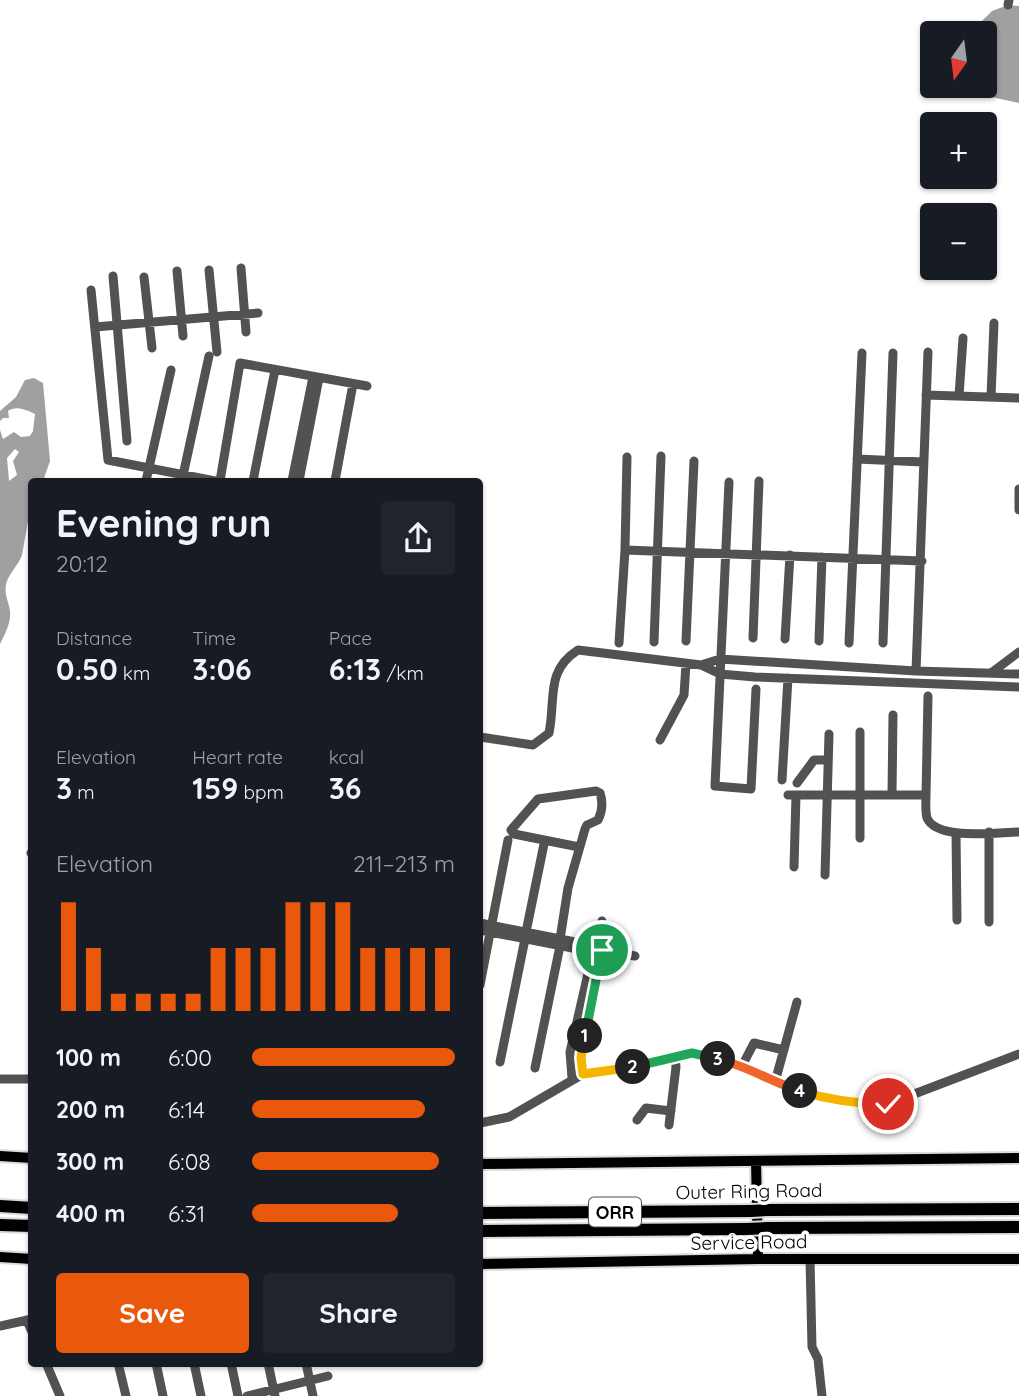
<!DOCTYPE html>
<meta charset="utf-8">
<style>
:root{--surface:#171b24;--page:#20242c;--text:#f1f3f6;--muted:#9ea1a6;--accent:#ea580c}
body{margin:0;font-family:Quicksand,sans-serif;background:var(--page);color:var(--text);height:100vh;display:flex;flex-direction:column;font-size:26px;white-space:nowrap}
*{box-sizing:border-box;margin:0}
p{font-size:23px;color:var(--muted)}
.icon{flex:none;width:38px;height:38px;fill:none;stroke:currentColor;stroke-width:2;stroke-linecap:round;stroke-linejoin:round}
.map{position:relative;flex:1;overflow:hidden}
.drawer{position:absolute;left:28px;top:478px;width:455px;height:889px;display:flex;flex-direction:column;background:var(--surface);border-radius:7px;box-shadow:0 2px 5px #0004}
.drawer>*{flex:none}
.needle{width:46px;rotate:194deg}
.buttons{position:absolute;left:920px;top:21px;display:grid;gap:14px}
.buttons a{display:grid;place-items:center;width:77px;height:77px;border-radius:7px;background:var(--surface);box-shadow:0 2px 5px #0004;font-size:35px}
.pin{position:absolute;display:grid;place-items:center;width:60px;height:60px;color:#fff;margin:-30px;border:4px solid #fff;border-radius:50%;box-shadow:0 2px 7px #0007}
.km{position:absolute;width:35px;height:35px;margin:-18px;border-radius:50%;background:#222;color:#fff;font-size:19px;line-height:35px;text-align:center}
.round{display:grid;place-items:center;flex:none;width:74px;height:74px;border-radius:7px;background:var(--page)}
.headline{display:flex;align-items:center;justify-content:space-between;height:119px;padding:0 28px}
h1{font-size:38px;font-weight:800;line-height:52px}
.figures{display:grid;grid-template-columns:repeat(3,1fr);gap:10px;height:119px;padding:7px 28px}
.figures div{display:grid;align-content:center}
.figures b{font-size:30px;font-weight:800}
.figures small{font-size:19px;font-weight:400}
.figures p{font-size:19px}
.chart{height:196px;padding:14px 28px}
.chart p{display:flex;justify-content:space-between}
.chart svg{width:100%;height:126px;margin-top:7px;stroke:var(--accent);stroke-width:6}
.action{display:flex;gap:14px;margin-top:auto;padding:14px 28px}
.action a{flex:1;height:80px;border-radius:7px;background:var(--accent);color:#fff;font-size:28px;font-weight:800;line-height:80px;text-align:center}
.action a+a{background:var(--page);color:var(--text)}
ul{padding:0 28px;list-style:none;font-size:23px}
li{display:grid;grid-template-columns:112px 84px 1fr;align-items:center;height:52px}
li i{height:18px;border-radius:9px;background:var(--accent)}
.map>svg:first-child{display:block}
.water{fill:#a0a0a0;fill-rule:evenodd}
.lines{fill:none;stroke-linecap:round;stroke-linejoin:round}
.major-casing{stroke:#dbdbdb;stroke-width:14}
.highway-casing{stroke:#dbdbdb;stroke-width:16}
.minor{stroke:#525252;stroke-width:9}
.major{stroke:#000;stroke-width:10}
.highway{stroke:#000;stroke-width:12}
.highway-bridge-casing{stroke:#dbdbdb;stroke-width:16;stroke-linecap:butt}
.highway-bridge{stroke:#000;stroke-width:12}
.split-1-casing{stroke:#fff;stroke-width:14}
.split-2-casing{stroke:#fff;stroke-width:14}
.split-3-casing{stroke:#fff;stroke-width:14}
.split-4-casing{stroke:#fff;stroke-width:14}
.split-5-casing{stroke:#fff;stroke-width:14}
.split-1{stroke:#22a559;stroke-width:9}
.split-2{stroke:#f5b400;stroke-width:9}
.split-3{stroke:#22a559;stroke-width:9}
.split-4{stroke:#f0652b;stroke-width:9}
.split-5{stroke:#f5b400;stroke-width:9}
.labels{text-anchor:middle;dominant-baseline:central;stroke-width:7;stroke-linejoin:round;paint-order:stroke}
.shield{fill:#fff;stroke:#4c4c4c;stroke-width:2}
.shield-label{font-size:18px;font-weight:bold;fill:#000}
.street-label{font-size:19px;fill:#000;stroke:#fff}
</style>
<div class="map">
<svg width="1019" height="1396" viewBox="0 0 1019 1396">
<rect width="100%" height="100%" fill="#fff"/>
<path class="water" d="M1008,5l11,1v97l-37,-8 -2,-9h5v-53h-9v-6l16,-16z
M34,378l9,5 7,78 -7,20h-11l-1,24 -9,50c-4,11 -13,18 -16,29 -2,11 3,18 4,28 1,11 -5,22 -10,32v-214l3,9 11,-7 7,5 9,-1 3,-5 2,-17c-8,-4 -19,-9 -27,-3l1,7h-6l-3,3v-10l16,-14 9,-17zM15,449l4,3 -6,9 4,14 -8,6 -2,-23z"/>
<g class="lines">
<g class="major-casing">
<path id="major" d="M0,1156l32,2
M756,1161l2,98
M480,1164l539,-6
M0,1257l32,2
M480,1264l278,-5h261"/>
</g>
<g class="highway-casing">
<path id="highway" d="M0,1206l32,2
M767,1210l252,-1
M480,1213l271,-2
M0,1225l32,1
M768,1228l251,-1
M480,1231l267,-2"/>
</g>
<path class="minor" d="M1008,5l1,-5
M241,268l5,64
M209,270l8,82
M177,271l6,65
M113,276l14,165
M144,277l8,71
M91,290l17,170 107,21
M95,327l163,-14
M926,395l93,3
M959,396l4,-58
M991,397l3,-74
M857,459l66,3
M182,480l27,-124
M146,481l25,-111
M220,481l20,-118 127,23
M253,481l22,-111
M292,481l21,-104
M299,481l20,-103
M335,481l18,-97
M729,482l-14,304 36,3 5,-100
M1019,489v21
M625,550l297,11
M753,638l6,-157
M785,639l5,-84
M686,641l8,-180
M819,641l3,-84
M654,642l7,-186
M619,643l6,-93 2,-93
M849,643l13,-290
M883,643l10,-290
M701,665l19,9 35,3 264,10
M916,671l12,-319
M991,673l28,-21
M480,737l53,8 16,-12c7,-34 -4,-62 29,-83l123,15 19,-6 196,12 103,3
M660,740l24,-45 2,-31
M782,780l6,-102
M797,783l17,-23h14
M788,795h138c0,7 -1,16 1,23 10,23 71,14 92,14
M892,795l1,-80
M926,795l2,-99
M956,833l1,87
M860,838v-106
M31,853h1
M794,867l2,-72
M825,875l4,-141
M989,922v-90
M480,923l115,23
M480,930l113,22 -23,100 2,26
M526,932l18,-88
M560,939l8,-51 17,-59 2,-4 11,-5c4,-8 5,-18 2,-27l-4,-2 -58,8 -27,31 3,4 65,13
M598,945l4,-24
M602,950l33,6
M480,985l28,-145
M500,1062l25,-123
M742,1066l12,-23 30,7
M535,1068l25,-122
M583,1074l-2,-21 19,-99
M0,1079h32
M775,1082l22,-80
M637,1120l9,-12 25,3
M480,1123l29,-6 74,-43 55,-8 54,-13 46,11 41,21 40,12 45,7h24l131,-50
M669,1125l7,-58 -1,-10
M810,1259l2,88 6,12 4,37
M27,1321l5,11
M0,1326l32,-7
M46,1363l14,33
M118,1363l8,33
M156,1363l7,33
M194,1363l7,33
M231,1363l7,33
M268,1363l7,33
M306,1363l7,33
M247,1396l81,-20"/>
<use href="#major" class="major"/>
<use href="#highway" class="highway"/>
<g class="highway-bridge-casing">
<path id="highway-bridge" d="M751,1211l16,-1
M747,1229l21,-1"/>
</g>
<use href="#highway-bridge" class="highway-bridge"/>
</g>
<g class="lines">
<g class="split-1-casing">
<path id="split-1" d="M585,1036l17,-86"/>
</g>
<g class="split-2-casing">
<path id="split-2" d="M585,1036l-4,22 2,16 50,-7"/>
</g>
<g class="split-3-casing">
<path id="split-3" d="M633,1067l59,-14 26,6"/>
</g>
<g class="split-4-casing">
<path id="split-4" d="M718,1059c29,7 54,23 82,32"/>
</g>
<g class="split-5-casing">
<path id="split-5" d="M800,1091c29,9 58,13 88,13"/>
</g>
<use href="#split-1" class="split-1"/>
<use href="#split-2" class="split-2"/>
<use href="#split-3" class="split-3"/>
<use href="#split-4" class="split-4"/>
<use href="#split-5" class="split-5"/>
</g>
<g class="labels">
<rect class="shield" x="589" y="1197.5" width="52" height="29" rx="5"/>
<g class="shield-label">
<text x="615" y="1212">ORR</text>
</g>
<g class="street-label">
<text transform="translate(749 1191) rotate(-1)">Outer Ring Road</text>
<text transform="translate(749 1242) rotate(-1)">Service Road</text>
</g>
</g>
</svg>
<div class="buttons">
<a><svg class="needle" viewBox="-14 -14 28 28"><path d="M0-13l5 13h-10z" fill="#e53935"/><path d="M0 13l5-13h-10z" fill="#9ea1a6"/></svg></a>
<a>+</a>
<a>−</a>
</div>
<div class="pin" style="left:602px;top:950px;background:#1e9e55"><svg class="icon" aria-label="arrive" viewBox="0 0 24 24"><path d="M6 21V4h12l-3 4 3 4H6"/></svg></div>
<div class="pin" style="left:888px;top:1104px;background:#d93025"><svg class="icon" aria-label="check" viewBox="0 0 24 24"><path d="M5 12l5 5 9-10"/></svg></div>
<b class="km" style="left:585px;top:1036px">1</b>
<b class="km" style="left:633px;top:1067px">2</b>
<b class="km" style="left:718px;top:1059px">3</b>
<b class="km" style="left:800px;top:1091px">4</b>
<section class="drawer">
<div class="headline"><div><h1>Evening run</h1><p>20:12</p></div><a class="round"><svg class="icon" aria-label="share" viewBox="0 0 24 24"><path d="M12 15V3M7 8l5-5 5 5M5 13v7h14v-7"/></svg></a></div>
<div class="figures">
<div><p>Distance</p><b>0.50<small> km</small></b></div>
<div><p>Time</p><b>3:06</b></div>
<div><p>Pace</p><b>6:13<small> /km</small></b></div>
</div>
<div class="figures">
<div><p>Elevation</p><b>3<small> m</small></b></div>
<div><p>Heart rate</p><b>159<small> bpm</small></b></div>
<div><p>kcal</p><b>36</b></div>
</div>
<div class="chart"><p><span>Elevation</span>211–213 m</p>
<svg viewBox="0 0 160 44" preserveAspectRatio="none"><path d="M5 44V6M15 44V22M25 44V38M35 44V38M45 44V38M55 44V38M65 44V22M75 44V22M85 44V22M95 44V6M105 44V6M115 44V6M125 44V22M135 44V22M145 44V22M155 44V22"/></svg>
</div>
<ul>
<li><b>100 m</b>6:00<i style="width:100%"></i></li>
<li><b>200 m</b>6:14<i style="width:85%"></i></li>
<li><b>300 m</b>6:08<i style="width:92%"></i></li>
<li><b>400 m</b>6:31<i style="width:72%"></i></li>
</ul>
<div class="action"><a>Save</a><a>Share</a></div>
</section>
</div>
